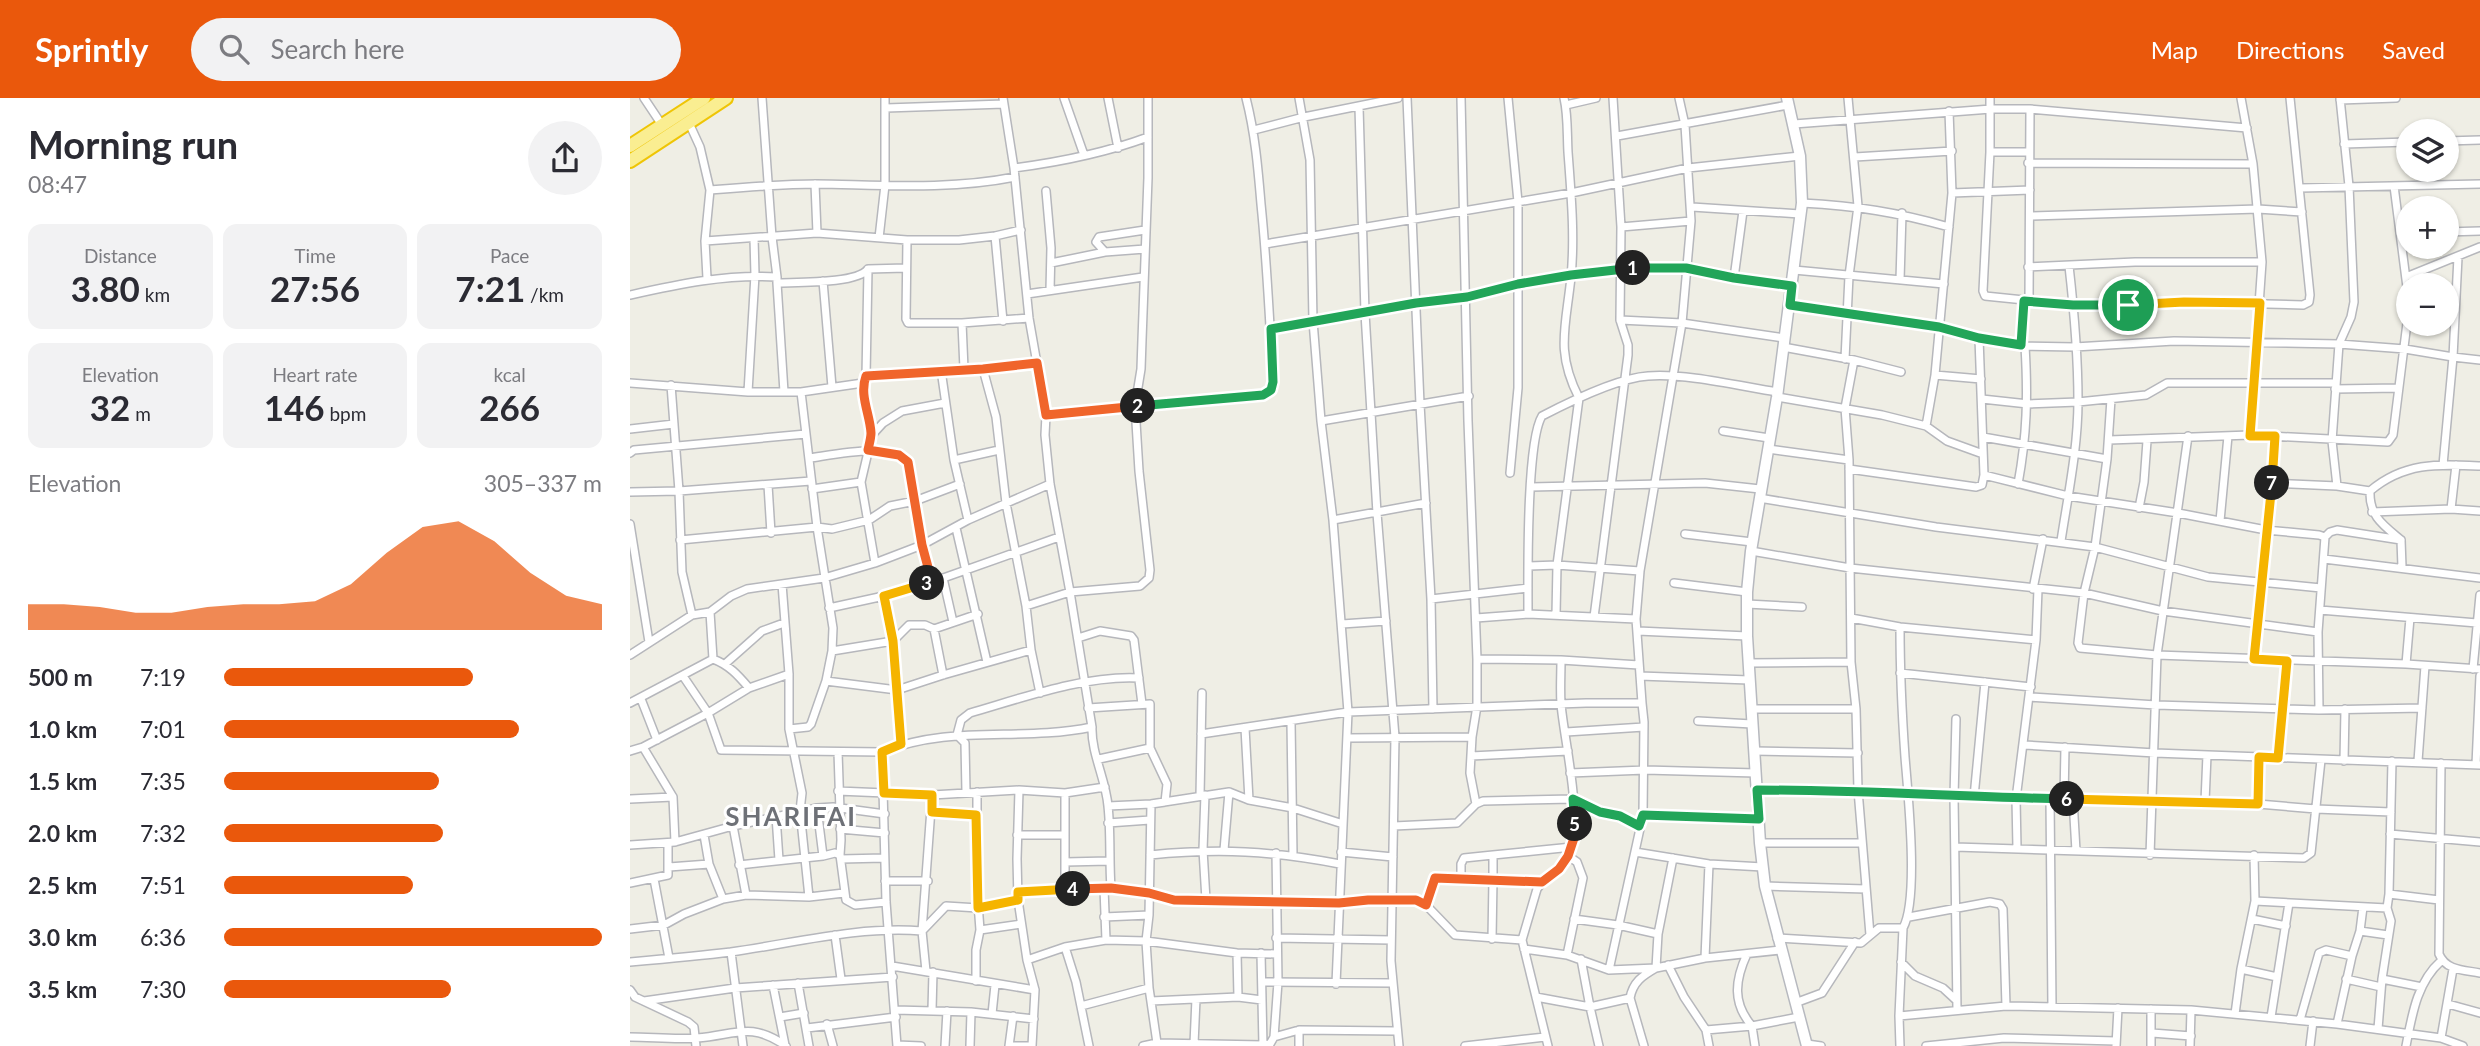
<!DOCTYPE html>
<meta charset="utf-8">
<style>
:root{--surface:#fff;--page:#f2f2f3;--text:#2b2b33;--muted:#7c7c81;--accent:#ea580c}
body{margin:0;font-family:Lato,sans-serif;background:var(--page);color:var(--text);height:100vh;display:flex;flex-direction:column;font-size:26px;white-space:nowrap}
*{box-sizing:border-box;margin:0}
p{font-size:23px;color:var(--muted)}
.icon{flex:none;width:38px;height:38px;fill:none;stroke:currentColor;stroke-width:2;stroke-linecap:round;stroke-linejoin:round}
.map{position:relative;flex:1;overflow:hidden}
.drawer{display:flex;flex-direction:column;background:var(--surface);width:630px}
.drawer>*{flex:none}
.fabs{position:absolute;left:1766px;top:21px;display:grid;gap:14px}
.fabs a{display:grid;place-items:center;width:63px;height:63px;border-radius:50%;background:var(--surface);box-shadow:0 2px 5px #0004;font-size:35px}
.pin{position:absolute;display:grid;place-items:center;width:60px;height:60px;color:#fff;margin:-30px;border:4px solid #fff;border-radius:50%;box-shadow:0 2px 7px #0007}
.km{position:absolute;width:35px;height:35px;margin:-18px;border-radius:50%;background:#222;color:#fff;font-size:19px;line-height:35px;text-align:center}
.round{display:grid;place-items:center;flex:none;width:74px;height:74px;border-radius:37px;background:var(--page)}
.headline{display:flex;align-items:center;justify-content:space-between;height:119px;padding:0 28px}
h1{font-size:38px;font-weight:700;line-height:52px}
.figures{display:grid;grid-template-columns:repeat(3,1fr);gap:10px;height:119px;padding:7px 28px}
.figures div{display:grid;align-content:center;border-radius:14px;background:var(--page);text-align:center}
.figures b{font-size:35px;font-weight:700}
.figures small{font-size:19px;font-weight:400}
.figures p{font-size:19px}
.chart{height:196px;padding:14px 28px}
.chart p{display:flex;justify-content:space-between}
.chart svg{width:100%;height:126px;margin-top:7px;fill:var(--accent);opacity:.7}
ul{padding:0 28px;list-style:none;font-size:23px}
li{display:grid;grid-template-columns:112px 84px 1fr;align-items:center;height:52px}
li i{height:18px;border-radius:9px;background:var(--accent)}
header{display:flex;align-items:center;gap:42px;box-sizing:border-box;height:98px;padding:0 35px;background:var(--accent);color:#fff}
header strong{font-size:33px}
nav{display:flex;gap:38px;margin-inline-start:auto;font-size:24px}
.search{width:490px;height:63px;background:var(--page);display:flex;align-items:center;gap:18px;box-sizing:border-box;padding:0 24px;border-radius:38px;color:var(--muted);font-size:26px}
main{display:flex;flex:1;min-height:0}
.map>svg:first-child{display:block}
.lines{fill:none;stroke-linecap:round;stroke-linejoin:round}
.street-casing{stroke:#b6b7bc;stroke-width:10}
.secondary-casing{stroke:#b7b9bf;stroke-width:13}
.highway-casing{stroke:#efc506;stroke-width:16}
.street{stroke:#fff;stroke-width:7}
.secondary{stroke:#fff;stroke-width:10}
.highway{stroke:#faee91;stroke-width:12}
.split-1-casing{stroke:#fff;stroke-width:14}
.split-2-casing{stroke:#fff;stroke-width:14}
.split-3-casing{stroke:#fff;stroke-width:14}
.split-4-casing{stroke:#fff;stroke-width:14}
.split-5-casing{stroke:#fff;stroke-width:14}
.split-6-casing{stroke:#fff;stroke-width:14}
.split-7-casing{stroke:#fff;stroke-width:14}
.split-8-casing{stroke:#fff;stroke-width:14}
.split-1{stroke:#22a559;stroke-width:9}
.split-2{stroke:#22a559;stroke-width:9}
.split-3{stroke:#f0652b;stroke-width:9}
.split-4{stroke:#f5b400;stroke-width:9}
.split-5{stroke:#f0652b;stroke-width:9}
.split-6{stroke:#22a559;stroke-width:9}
.split-7{stroke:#f5b400;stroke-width:9}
.split-8{stroke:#f5b400;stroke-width:9}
.labels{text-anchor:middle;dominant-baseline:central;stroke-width:6;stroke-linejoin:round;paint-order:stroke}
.district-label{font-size:26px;font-weight:bold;letter-spacing:2px;fill:#6e7177;stroke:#fff}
</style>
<header>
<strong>Sprintly</strong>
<div class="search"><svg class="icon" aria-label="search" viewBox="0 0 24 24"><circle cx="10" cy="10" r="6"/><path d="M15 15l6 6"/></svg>Search here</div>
<nav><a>Map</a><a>Directions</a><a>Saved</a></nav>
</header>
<main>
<section class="drawer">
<div class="headline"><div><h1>Morning run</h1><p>08:47</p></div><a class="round"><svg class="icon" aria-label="share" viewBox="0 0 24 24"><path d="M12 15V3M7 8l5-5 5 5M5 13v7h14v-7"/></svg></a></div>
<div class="figures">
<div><p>Distance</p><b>3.80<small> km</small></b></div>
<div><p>Time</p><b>27:56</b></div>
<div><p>Pace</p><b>7:21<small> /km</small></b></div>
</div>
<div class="figures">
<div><p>Elevation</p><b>32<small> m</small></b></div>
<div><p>Heart rate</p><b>146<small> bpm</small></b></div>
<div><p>kcal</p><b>266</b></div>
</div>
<div class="chart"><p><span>Elevation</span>305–337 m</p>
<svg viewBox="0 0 160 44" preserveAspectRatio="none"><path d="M0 44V35L10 35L20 36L30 38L40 38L50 36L60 35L70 35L80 34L90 28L100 17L110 8L120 6L130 13L140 24L150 32L160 35V44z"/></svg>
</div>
<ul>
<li><b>500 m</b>7:19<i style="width:66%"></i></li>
<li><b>1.0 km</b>7:01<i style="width:78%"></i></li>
<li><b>1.5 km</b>7:35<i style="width:57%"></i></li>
<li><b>2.0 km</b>7:32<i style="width:58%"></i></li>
<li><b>2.5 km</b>7:51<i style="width:50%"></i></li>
<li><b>3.0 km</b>6:36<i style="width:100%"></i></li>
<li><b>3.5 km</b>7:30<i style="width:60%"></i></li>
</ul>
</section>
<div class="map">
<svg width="1850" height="948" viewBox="0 0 1850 948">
<rect width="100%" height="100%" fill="#efeee5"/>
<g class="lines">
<g class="street-casing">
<path id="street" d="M14,0l18,27
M373,0l11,70 15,150 17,97 -1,20 5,49 20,108 22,135c-1,26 14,53 16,79 3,27 1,55 3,82
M434,0l20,57
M478,0l10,50
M669,0l11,62 3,161 8,100 12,99 15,192 -12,272
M777,0l13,306 11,195 2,110
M878,0l10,104v186l-8,85
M1360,0v54l-7,139 2,5 88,9h55l56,-3 119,3 6,-3 1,-7 -20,-197
M1611,0l12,66 9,98 -12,173
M1710,2l56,-2
M936,7l30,-7
M729,9l6,206 12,200 18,224 -4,224 8,85
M256,10l118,-4
M59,25l11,24 10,43 -5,51 2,37
M1164,26l197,-15h39l217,19
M624,32l50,-13 94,-19
M987,38l171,-31
M1816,43l34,-1
M1714,46l64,-2
M1360,54h38
M1225,59l97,-6
M1398,65l225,1
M384,70c46,-6 91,-15 134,-31
M185,86l2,49
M1670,90l180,-4
M80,92c36,-3 71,-6 107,-6 66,1 133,6 198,-7
M416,93l5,57 -1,42
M1322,95l78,-3
M1172,105c55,3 94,9 147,24
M1062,109l108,7
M1400,118l228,-7 44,3
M991,129l70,-6
M1816,134l34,-1
M365,138l8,85
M249,140l6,-53v-87
M277,142l-1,79 2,4h54l67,-5
M75,143l112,-8 90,7h52l36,-4 26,-6
M635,146l306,-51 117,-25 112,-12
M475,154l-9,-10 3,-5 46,-7
M421,165l54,-11 40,-3
M1398,169l107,-5h127
M238,171l-2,107 -3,7 9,52
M1164,172l150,14
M147,179v6c20,-1 80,1 91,-14l38,-1
M1776,179l74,-30
M1104,180l9,-67
M1270,182l2,-67
M193,183l9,106
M147,185l7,109
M397,196l116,-17
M0,197c49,-11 96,-21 147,-18l-5,-40 -10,-139
M1399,203l1,-192
M1160,207l149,22 40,11 46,8 50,1 99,-6 165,3 66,5 48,8 5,-100
M990,222l62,3 102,15
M332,225l2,46
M641,231l145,-26 51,-6 51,-13 102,-16h66l48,10 58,8
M1391,247l3,-44
M1153,249l71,13 47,12
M1215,261l4,-83 9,-70 -10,-108
M1224,262l-9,48 4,52 2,202 5,47 2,81 12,145
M353,271l13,48 10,86 20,103 5,44 9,43
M311,272l13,90 14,60
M1305,277l46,4
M236,278l117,-7 54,-6
M0,285l118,9h53l62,-9
M41,287l8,106 3,81 10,43
M1705,291l63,-1
M118,294l7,-117 -1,-37
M1147,299l105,18 44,11 21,15 36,13
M1352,301l46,5 50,-2 68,-7 21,-12h169
M1481,301l-4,60 -12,88 -11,46 -6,50 2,5 77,7 249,9 74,5
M416,317l201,-18 16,-2 8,-5 2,-8c-3,-59 -6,-119 -12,-178 -3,-36 -6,-71 -15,-106
M691,323l148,-25
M1296,328l9,-51 17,-182 -3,-82
M0,331l44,-5
M1093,333l46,7
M1353,339l124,22
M1479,342l141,-5 138,7 5,-7 15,-120v-20l-14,-109
M1138,351l81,11
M0,355l4,-3 172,-16
M180,360c22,-3 84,-17 98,4l14,83 10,37
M324,362l45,-10
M1813,367l10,-108 27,3
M1219,371l127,18 6,-2 2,-10 -5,-137
M1354,377l84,21 110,17 88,17 53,5 6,2
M1642,385l65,3 33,5
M1388,386c9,-49 10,-88 7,-138
M138,387l3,48
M1707,388l-5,-45 7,-97 12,-27 3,-15 -5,-116 -9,-88
M901,389l174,-4 55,6
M182,391l49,-7
M0,394l49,-1 132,-10
M1129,400l177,29 159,20 113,30 113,11
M1509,410l5,-26 3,-41
M1821,411l5,-44
M1742,414l79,-3 29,2
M703,422l93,-17
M1590,423l8,-85
M0,426l19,118
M326,430l31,134
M1055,436l67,8
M1695,439l5,-5 7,-2 64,10 1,27
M50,442l137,-13 15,2 37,-9 21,-14 25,-5 45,-17
M1771,442c-18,-15 -32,-24 -31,-49 34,-29 68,-27 110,-25
M1431,443c7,-46 17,-93 17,-140 0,-45 -4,-91 -9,-135
M1121,453l99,17 234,25 79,18 155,21
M1694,461l156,19
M245,465l-14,-81 11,-47 11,-12 19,-12 43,-8
M899,468l28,-1 83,6
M313,480l10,44
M1044,485l73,9
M152,486l7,90v55l13,64 -2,18 9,86
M1403,491l10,-50
M254,498l9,45 8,104
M801,501l97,-11
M1117,506l55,3
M396,508l44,-14 70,-6 9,-8 1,-8 -11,-99 -4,-65 6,-37 1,-29 6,-162v-80
M199,510l55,-12 48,-14 127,-45
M1690,512l157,13
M80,514l3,47
M898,516l108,5 4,-48 42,-248 9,-102 -6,-96 -6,-27
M926,517l1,-50 22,-167c-24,-47 -13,-71 -8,-121 4,-41 0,-84 -3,-125 -1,-18 0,-37 -4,-54
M964,519l34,-262v-10l-8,-25 1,-93 -8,-129
M846,520l52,-4c0,-37 -2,-172 14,-198 27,-14 76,-38 106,-40 37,-3 91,10 129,16
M1221,520l49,9 136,13
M712,526l44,-3
M304,531l9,46
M1008,533l109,5
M448,540l22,-7 31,5 3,4 8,64
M202,553l61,-10 16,-16h16l9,4 44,-15
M0,557l62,-40 18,-3 21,-16 16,-7 77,-11 51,-15 47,-18 46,-25 82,-36
M83,561c16,6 25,16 36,29
M847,561l84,1 78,5
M1624,561l18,-176 3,-47
M1118,565l103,-1
M95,566l37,-33 22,-8
M1776,566l4,-46
M1843,571l7,-74
M1270,575l131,14
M159,576l-40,14 -41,25 13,37 161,2c70,-28 138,-10 210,-25
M1010,578l109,4
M196,583l71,9 46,-15 88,-25
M1400,599l126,8 163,5 103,-2
M11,601l16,41
M0,605l83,-44
M1012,605l2,19 -1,93 116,4
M458,610l62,-4v44l17,36 -2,18 -14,2 -2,111 -3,26 3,47 8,55
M1121,611h105
M1689,612l-1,-78 7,-95
M1326,621l-2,78 3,213
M1068,623l54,3
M661,624l2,133
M615,630l4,72
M159,631l19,-2 3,-3 15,-43 6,-30 1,-23 -16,-101 -16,-135
M936,634l78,-5
M571,636l147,-22 238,-9h56l-6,-84
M327,637l4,-15 9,-7c52,-15 115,-38 169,-35
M327,637l8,8 1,49
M842,639l-2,36 6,31
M718,640l124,-1 5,-31v-47l-9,-238 -7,-323
M1394,647l131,8 325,12
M13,649l65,-34 -25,-37
M0,653l13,-4 30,50 2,45
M1124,653l104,2
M208,654l3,88 -1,15 6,45 9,5 31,-3
M252,654l4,150 11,144
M841,658l97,-5
M1648,660l9,-97
M469,661l51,-11
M1714,663l1,-52
M1788,663l7,-95
M1811,665l-2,191c7,17 26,16 41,19
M1846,667l4,-89
M940,675l75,-3 111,3
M1127,692h101l50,5 108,4 242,5 58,5 75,3
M208,693l94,4 87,-5 46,3v96
M435,695l40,-6
M575,697l-2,55 3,50
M570,698l2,-103
M1344,699l11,-115
M0,701l43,-2
M1420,701l2,208
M1434,701l1,-52
M1443,701l3,52
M1575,704l2,-47
M1628,706l1,-47
M478,708l43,-2 78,-12 20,8 44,8 50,16
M187,710l6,48
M302,714l44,3
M146,718l3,44
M478,725l42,-3
M103,728l13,69
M764,728l63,-3 19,-19 7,-3 90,-2 27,13 20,4 19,10
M210,731l45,4
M1760,736l90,8
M74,737l5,29 14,35
M387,737h48
M1130,745h102
M0,747l45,-3 58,-16 84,-18 16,-1 52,7
M1325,749l349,11 7,-5 10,-93
M1387,750l-1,-49 20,-159 2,-51
M594,752l5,-58
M711,754l52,5
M1005,754l74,12 54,3
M520,757c70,-7 121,-4 190,9
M1520,757l7,-200 31,-219
M211,761l43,-1
M435,764l44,-1
M1079,766l-4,94 76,-8
M109,767l84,-9 12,-3 5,2
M39,769l40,-3
M831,780v-14l3,-6 29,-3
M24,781l15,79
M255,783h43
M0,785l38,-8v-32
M1135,788l101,3
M474,790l2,52
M388,794l93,-4 38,5 25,6 165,4 29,-3h48l10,5 29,30 67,5
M1759,796l50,6
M1625,803l132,7
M796,807l9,-27 58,1v-24l79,-8
M474,819l45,-2
M1279,819l81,-15 10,2 3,5 3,97
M944,821l44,6 40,9
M1622,821l34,7
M0,831l34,-4 20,-11 39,-15 23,-4 63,2 35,-4
M350,832l41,-6
M292,833l24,-25 32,2 40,-8
M1730,833l28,4
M205,837l6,44
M646,840l115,2
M1147,840l84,5 18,-15h24
M862,841l1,-60 49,3
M435,849l11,35 13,64
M894,851l43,6 42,15 47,-2 49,-10
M101,854l12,94
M607,855l1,44
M631,855l2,93
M937,857l16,-77 -6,-16 -9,-6
M951,861l9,48 40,-9 14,48
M397,862l38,-13 41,-7 40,1 91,12 39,1
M0,864c34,-3 68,-6 101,-10 64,-9 127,-26 191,-21
M1271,864l14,14 28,12 13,12
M1038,867l16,32 22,33
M262,868l143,24
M1611,871l36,8
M979,872l34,-155
M296,873l-4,-40 10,-136
M1716,881l35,8
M1752,881l40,8
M346,883v-31l4,-20 -3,-40v-98
M632,884l131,1
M168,885l11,63
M143,887l12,60
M0,892l5,7 53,25 6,5 2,19
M906,899l54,10 9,39
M1000,900c3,-16 12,-22 26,-30l2,-34 15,-76
M14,903l91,-13 158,-11
M521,903l87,-4 24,3
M1165,905l27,-10 33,-51
M1818,906l32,9
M451,908l68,-18
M265,912l76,2 63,7
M302,912l1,-38
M362,916l3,-29
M1605,916l6,-45 14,-68 -1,-46
M1269,918l107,-10 185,4 146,14 104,14 22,8
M150,919l24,-4
M1641,919l18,-114
M1670,922l19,-67 7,-3 26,6
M197,926l6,22
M1707,926l15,-68 8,-25 3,-24
M177,930l89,-11
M1748,931l4,-50 9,-58 -4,-13 2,-14 3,-133
M1522,935l39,3
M0,939c22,0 45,3 67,1 39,-3 53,-17 89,8
M644,939l4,-55 -2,-129
M1811,940l12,-69
M564,946l2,-45
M1177,946l14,2
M267,947l24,1
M315,948l2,-35
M340,948l1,-34
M379,948l4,-30
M383,948h19l3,-56 -8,-30 -9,-60 -1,-41 2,-69
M513,948l14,-3 106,2 7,-1 4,-7 25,-7 97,1
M669,948v-16
M835,948l80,-9
M918,948l-26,-106 15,-51c10,-14 24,-20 32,-36 15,-31 -5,-113 -8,-149 -1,-15 0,-29 0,-44
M1079,948l-3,-16 46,-4c-20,-23 -17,-46 -5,-72
M1125,948l-3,-20 47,-9
M1270,948l-1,-30 4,-88c16,-29 5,-133 2,-171 -3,-43 -5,-86 -5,-130
M1296,948l78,-8 112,3
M1486,948l2,-38
M1521,948v-37
M1560,948l1,-36
M1680,948l3,-25
M1776,948c6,-31 11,-64 35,-85"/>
</g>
<g class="secondary-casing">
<path id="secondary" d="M1157,0l13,58 2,47 -25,194 -26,154 -4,41v44l13,207 5,43 42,160"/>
</g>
<g class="highway-casing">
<path id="highway" d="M0,48l74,-48
M0,63l96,-63"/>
</g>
<use href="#street" class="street"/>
<use href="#secondary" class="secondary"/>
<use href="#highway" class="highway"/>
</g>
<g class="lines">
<g class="split-1-casing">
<path id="split-1" d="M1003,170h53l48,10 58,8 -2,19 149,22 40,11 42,7 3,-44 49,4h55"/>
</g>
<g class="split-2-casing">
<path id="split-2" d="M508,308l125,-11 8,-5 2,-8 -2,-53 145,-26 51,-6 51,-13 53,-9 62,-7"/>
</g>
<g class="split-3-casing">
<path id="split-3" d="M297,485l5,-1 -10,-37 -14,-83 -9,-7 -31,-5c1,-5 3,-12 3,-17 -1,-19 -12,-38 -5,-57l117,-7 54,-6 9,52 92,-9"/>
</g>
<g class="split-4-casing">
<path id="split-4" d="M297,485l-43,13 9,45 8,103 -19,8 2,41 48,2v17l44,3 2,93 40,-8v-8l55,-3"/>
</g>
<g class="split-5-casing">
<path id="split-5" d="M443,791l38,-1 38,5 25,7 165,3 29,-3h48l10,5 9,-27 107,4 17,-13 9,-13 8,-24 -1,-8"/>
</g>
<g class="split-6-casing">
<path id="split-6" d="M945,726l-2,-25 27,13 20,4 19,10 4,-11 116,4 -2,-29c104,0 207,7 310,9"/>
</g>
<g class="split-7-casing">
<path id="split-7" d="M1437,701l191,5 1,-47 19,1 9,-97 -33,-2 18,-176"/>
</g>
<g class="split-8-casing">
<path id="split-8" d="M1498,207l56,-3 76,1 -10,133h25l-3,47"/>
</g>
<use href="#split-1" class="split-1"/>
<use href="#split-2" class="split-2"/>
<use href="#split-3" class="split-3"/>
<use href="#split-4" class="split-4"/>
<use href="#split-5" class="split-5"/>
<use href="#split-6" class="split-6"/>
<use href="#split-7" class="split-7"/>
<use href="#split-8" class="split-8"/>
</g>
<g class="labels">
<g class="district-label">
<text x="161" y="718">SHARIFAI</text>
</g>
</g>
</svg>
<div class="fabs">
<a><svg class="icon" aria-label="layers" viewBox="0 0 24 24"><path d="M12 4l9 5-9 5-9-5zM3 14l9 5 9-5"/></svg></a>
<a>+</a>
<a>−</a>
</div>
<div class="pin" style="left:1498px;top:207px;background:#1e9e55"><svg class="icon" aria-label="arrive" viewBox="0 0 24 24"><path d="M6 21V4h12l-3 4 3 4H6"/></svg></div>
<b class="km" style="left:1003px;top:170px">1</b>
<b class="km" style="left:508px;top:308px">2</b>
<b class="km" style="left:297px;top:485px">3</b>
<b class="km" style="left:443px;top:791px">4</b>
<b class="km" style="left:945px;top:726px">5</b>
<b class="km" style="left:1437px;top:701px">6</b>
<b class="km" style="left:1642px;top:385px">7</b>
</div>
</main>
